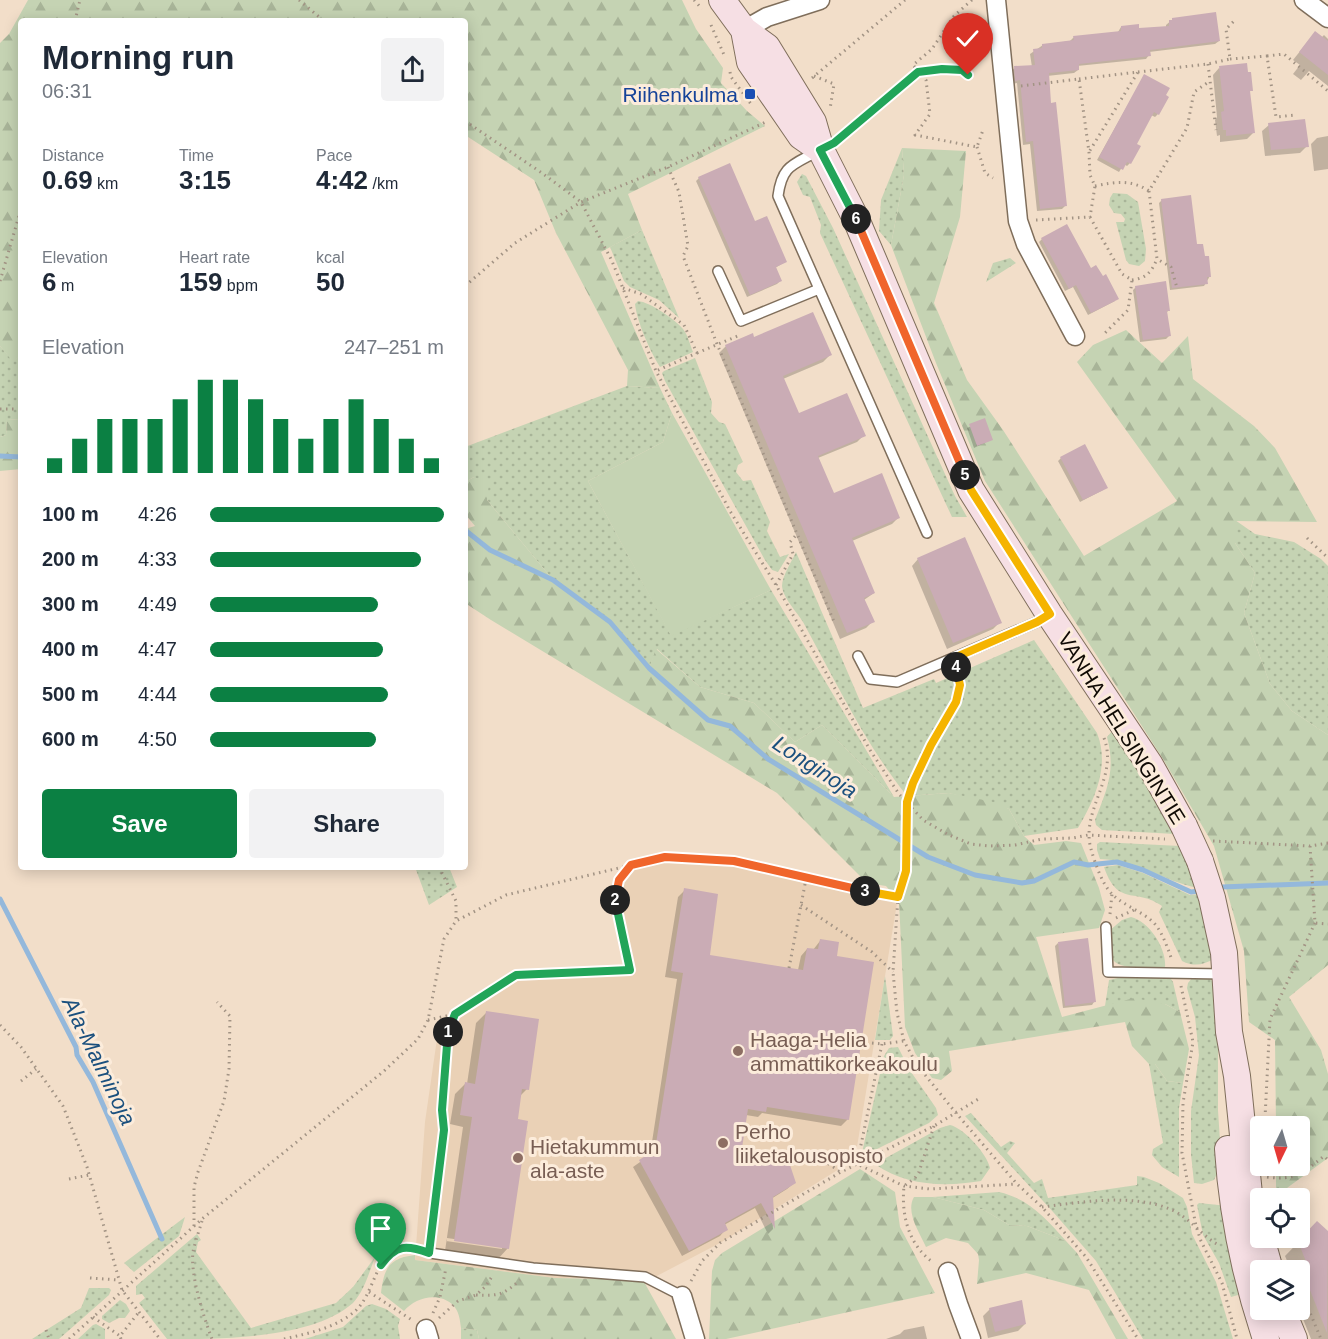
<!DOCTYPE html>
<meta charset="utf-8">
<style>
:root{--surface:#fff;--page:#f2f2f3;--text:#1f2937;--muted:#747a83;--accent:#0b8043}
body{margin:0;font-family:Arial,sans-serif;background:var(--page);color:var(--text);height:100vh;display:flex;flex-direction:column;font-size:22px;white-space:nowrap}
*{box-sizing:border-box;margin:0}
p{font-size:20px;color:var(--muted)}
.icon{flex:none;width:33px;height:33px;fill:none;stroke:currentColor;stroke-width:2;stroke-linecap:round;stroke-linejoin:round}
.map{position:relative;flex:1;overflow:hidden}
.side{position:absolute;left:18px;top:18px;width:450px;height:852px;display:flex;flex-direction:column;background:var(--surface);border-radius:6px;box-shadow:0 3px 15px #0003}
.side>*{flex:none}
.needle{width:39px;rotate:185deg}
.buttons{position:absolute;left:1250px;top:1116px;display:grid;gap:12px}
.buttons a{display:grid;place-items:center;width:60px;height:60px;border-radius:6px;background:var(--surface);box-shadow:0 3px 15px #0003;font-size:30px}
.pin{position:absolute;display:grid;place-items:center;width:51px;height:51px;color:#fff;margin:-62px -26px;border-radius:50% 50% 50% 0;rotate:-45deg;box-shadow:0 0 6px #0007}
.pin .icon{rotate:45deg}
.km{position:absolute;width:30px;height:30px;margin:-15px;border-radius:50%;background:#222;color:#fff;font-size:16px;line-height:30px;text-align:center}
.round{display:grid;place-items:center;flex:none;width:63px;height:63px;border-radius:6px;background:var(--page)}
.head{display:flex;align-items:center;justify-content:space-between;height:102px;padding:0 24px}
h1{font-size:33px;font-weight:700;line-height:45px}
.stats{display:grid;grid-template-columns:repeat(3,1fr);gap:9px;height:102px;padding:6px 24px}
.stats div{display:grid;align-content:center}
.stats b{font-size:26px;font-weight:700}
.stats small{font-size:16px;font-weight:400}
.stats p{font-size:16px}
.chart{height:168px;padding:12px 24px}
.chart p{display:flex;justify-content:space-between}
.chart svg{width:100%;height:108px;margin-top:6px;stroke:var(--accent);stroke-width:6}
.primary-button{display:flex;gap:12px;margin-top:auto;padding:12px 24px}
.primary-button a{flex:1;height:69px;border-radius:6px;background:var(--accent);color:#fff;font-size:24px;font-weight:700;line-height:69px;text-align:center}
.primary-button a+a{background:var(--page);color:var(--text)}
ul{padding:0 24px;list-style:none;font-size:20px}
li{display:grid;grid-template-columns:96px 72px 1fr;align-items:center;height:45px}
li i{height:15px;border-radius:8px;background:var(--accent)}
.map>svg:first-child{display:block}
.built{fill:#ead1b6}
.grass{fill:url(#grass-dots)}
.forest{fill:url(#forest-firs)}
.garden{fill:#c5d3b3}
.shadow{fill:#0003;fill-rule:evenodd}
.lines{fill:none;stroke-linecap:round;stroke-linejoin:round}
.stream{stroke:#94b8db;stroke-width:5}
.building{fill:#caacb5}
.service-casing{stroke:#7f6e5b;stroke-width:12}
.minor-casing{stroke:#7f6e5b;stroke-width:21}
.secondary-casing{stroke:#7f6e5b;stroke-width:28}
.path{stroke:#a29384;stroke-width:3;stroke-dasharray:1.5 4.5;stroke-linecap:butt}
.service{stroke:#fff;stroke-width:9}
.minor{stroke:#fff;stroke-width:18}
.secondary{stroke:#f6dfe4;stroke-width:26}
.secondary-bridge-casing{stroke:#7f6e5b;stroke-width:28;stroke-linecap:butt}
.secondary-bridge{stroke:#f6dfe4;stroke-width:26}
.split-1-casing{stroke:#fff;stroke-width:12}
.split-2-casing{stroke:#fff;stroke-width:12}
.split-3-casing{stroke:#fff;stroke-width:12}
.split-4-casing{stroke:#fff;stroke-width:12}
.split-5-casing{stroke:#fff;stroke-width:12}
.split-6-casing{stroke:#fff;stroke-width:12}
.split-7-casing{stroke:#fff;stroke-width:12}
.split-1{stroke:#22a559;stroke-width:8}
.split-2{stroke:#22a559;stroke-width:8}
.split-3{stroke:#f0652b;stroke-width:8}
.split-4{stroke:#f5b400;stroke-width:8}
.split-5{stroke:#f5b400;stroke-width:8}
.split-6{stroke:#f0652b;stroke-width:8}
.split-7{stroke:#22a559;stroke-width:8}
.transit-dot{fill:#1a4fb4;stroke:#fcecdb;stroke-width:2}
.education-dot{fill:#8d6e63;stroke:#fcecdb;stroke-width:2}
.labels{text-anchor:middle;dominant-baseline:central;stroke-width:6;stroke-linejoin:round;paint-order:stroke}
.transit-label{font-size:21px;fill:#164399;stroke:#fcecdb;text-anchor:end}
.street-label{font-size:21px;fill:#100a04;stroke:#fcecdb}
.education-label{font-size:21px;fill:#785e54;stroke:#fcecdb;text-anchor:start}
.water-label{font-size:22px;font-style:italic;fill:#1b507e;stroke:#fcecdb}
</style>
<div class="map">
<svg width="1328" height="1339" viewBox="0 0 1328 1339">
<defs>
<pattern id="grass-dots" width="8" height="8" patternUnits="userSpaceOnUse" patternTransform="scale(1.5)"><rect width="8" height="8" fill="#c5d3b3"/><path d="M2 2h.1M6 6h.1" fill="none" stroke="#a8b498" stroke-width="1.8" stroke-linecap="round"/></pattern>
<pattern id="forest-firs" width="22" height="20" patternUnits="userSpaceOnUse" patternTransform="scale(1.5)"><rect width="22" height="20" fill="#c5d3b3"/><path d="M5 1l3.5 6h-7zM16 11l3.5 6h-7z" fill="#a8b498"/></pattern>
</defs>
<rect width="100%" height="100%" fill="#f2dec9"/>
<path class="built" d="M665,857l69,4 72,18 92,18 -42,256 -4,8 -132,82 -69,36 -96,-1 -140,-18 10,-138 15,-104 15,-4 61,-39 114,-5 -16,-72 5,-18 12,-15z"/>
<path class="grass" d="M902,148l2,27 -13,70 -12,-14 2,-31z
M802,174l4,2 27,52 122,268 12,21h-15l-132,-284 1,-8 -11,-28 -7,-2 -6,-13z
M1113,193l14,1 11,8 8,47 -1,12 -6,5 -10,-2 -3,-4 -10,-38h8l1,-3 -4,-5 -7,-1 -5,-8 1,-7z
M642,230l37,88 -20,-18 -29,-13 -6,-6 -14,-34z
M1010,258l6,5 -30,19 7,-19z
M638,301c12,1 38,19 45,28 5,6 7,16 10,23l-33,15c-10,-16 -23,-45 -25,-63z
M0,346l13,15 8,-6v64l-14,1 -1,15 -6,2z
M695,358l17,44 -1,11 8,9 6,2 18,38 -5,3 -2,7 7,9 8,-1 19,42 -3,9 13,26 9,-3 -11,18 -6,-2 -7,-10 -100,-179 -3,-8 2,-2z
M627,386l33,2 12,25 -9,29 -75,39 83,154 100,-45 123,207 -72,-72 -27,17 -41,-39 -54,-16 -43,-38 -8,19 -39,-46 -57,-42 -66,-80 -13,-23 -9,5v-35z
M1235,520l20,14 39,8 27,17 7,7v169l-36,-24 -22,-27 -26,-71 11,-40 -20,-30z
M796,552l67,156 71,-29 2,4 98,-43 63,93c13,33 -2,66 -19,95l-54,8 -15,-27 -60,-16 -42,3c-42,-52 -72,-116 -104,-174 -6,-10 -20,-24 -21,-36 0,-10 10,-25 14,-34z
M1113,730l32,48 30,56 -73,-4 -6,-5 -1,-5c12,-31 21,-49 12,-83z
M1100,842l80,4 18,42c-35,-7 -61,-28 -98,-29l-3,-9v-6z
M1118,865l25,8 47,22 10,-1 14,65c-11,6 -20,8 -32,2l-23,-49 3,-6c-26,-19 -44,2 -58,-39z
M415,867h34l8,20 -28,18z
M1131,917c18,4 36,32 34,50 -12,0 -43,4 -52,-7 -5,-7 -3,-20 -4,-29l13,-11z
M885,976l8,60 -3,4h-15z
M1201,976l9,3 6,5 2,40v86l3,47v8l-7,15 -12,4 -8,-1 -3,-29v-43l8,-56 -4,-38 -8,-29 1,-5 4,-5z
M1161,977l10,2 2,3 7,30 -15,-8 -60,2 4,-26 9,-2z
M898,1047l11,22 27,39 2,7 -9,8 -68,34 23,-101 5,-8z
M1149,1064h6l12,17 16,2 -4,25v69l-17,-10 -10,-12 1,-6 10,-6z
M971,1113l30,34 9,-6 5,2 -8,10 27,30 8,-4 6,19 89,-13v-9l7,1 15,6 24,15 4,9 5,27 24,48 17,57h-90l-47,-78 -42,-48 -89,-97z
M950,1125c14,3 37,29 40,43l-9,13c-37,6 -75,5 -106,-17l65,-36z
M999,1192c30,7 47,27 67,49l-39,-15 -18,-1 -25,-15 -51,-13z
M1199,1203l29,3 10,89 -7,2 -12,-34 -16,-28 -6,-30z
M185,1217l-6,19 -45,36 -10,-9z
M197,1234l4,6 -3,2 -2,10 55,76 85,-25 17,-16 22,-30c-6,16 -11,34 -22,46 -41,36 -130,36 -186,36l-28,-36 6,-5 -3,-4 -6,1v-9z
M89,1288h20l2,2 -2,5 -50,44h-27l49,-31z
M120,1300l6,4 4,7 -5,7h-6l-10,5 -7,-4v-3z
M372,1304l14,5 14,10 -2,7 2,13h-95l38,-12 23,-21z
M96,1324l9,5v10h-27l15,-14z
M461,1328l16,2 2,9h-18z"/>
<path class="forest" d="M28,0h654l14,29 27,39 -2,15 26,28 18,15 -137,68 14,36 -41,22 59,136 -33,-2 1,-16 -72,-137 -22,-53 -69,-45v-114h-444v334l-8,7 -13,-16v-303l9,-9z
M902,148l64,3 -6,66 -26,86 33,77 36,50 81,126 93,-55 -100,-139 16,-17 33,-15 36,33 26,-27 5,43 61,47 21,22 42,74 -82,-1v22l20,30 -11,40 26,71 22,27 36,24v230l-39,32 32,53 7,24v84l-52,38v-30h23v-40h-23l-1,-86 -26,-18 -5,-71 -30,-105 -51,-87 -178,-278 -49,-118 -45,-118 13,-70z
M21,419v50l-21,2v-34l6,-2 1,-15z
M474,477l15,6 -2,17 66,80 57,42 39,46 7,-19 44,38 54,16 41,39 27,-17 72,72 55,-4 44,9 16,7 15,27 10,9 32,-4 15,2 18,45 6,22 -6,18 -63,9 26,80 72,-19 31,6 15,8 9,37 -6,34 -16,-2 -12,-17h-6l-17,-18 -7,-24 -176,29 3,20 -11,9 -9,-2 -17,-25 -10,-26 -6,-126 -13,-15 -19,-3 -90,-90 -286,-173 -26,-17v-74l10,-3 -10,-12v-32z
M860,1169l35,23 5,35 35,66 -209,46h-17l3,-68 3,-11 7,-7z
M914,1197h19l51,13 25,15 18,1 39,15 11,12 51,86h-12l-27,-49 -63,-17 -49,11 2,-24 -1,-6 -10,-11 -22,-5 -20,9c-6,-14 -21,-35 -12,-50z
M415,1255v5l140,18 88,2 33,59h-197l-2,-9 -16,-2c-1,-8 -2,-17 -8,-23 -15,-14 -38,-7 -49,6l-23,-18c3,-25 8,-35 34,-38z"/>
<path class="garden" d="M672,413l99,177 -100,46 -83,-155 75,-39z"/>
<path class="shadow" d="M1173,19l46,22 -4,3 -66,8v3l-3,4 -69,7 1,4 -4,3 -27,3 3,29 16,100 -4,4 -25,2 -7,-67 -7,1 -6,-62 -5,1 -1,-13 4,-3 17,-1 -2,-13 13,-9 27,-4 4,-4 44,-5 3,-5 17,3 28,-3v-2z
M1324,35l4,4v47l-19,-15 -8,9 -8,-6 7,-9 -7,-5 16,-20 12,-2z
M1219,68l32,22 -2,3 4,40 -6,6 -27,3v-7l-3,1 -2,-16 2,-3 -4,-42z
M1144,76l14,38 -3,3 -4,-2 -16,29 -5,19 -3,3 -3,-2 -5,8 -22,-12z
M1269,125l38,21 -7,7 -35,3 -3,-25z
M1328,136v33l-14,2 -3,-27 6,-6z
M699,178l55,45 31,39 -10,6 5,13 -3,3 -30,13 -51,-116z
M1162,200l34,46 14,30 -6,10 -34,4 -11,-87z
M1042,239l48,31 25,31 -27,14 -15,-28 -8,4 -26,-49z
M1136,287l33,23 -3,3 3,23 -3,3 -26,3 -7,-52z
M753,339l77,16 -7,7 -40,17 15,36 66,20 -7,7 -39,16 15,37 66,22 -7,7 -40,17 22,52 -10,7 9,21 -7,7 -26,11 -121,-286 7,-7z
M984,420l8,19 -18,9 -7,-20z
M1061,458l42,32 -23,12 -22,-41z
M918,559l82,63 -7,7 -46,20 -35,-83z
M685,890l24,66 89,14 3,-14 6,-7 6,1 7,-9 15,16 13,162 -7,7 -79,-13 -4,4 -12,-2 -6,34 54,34 -7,6 -16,10 2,30 -5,5 -13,-26 -31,17 2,4 -6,7 -38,20 -49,-89 17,-12 27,-176 -12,-2 13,-80z
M1058,943l36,59 -2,3 -29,3 -8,-62z
M487,1012l40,77 -8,8 -11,151 -10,11 -53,-8 18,-124 -13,-3 5,-30 10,-10h2l9,-61zM447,1238l55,8v3l-56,-8z
M1317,1223l11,10v106h-17l-12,-30v-39h-8l-6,-14z
M990,1309l35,15 -7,7 -30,7 -5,-22z
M924,1326l3,13h-41l14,-5 4,-4z"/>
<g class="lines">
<path class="stream" d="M0,456l21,1
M465,530l25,20 63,30 57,42 39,46 59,52 22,6 38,33 160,98 47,18 47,8 12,-2 40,-19 14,3 29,-3 26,8 48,22 8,-1
M1222,887l106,-4
M0,899l76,148 1,8 16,27 69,157"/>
</g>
<path class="building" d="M1216,12l4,29 -70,9 1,6 -72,8v6l-30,3 2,30 5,-1 11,104 -27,3 -7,-68 -7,1 -6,-62 -5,1 -1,-15 21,-1 -2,-16 9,-1v-4l32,-4 -1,-4 48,-5v-5l18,-2v4l30,-2v-6h3v-2z
M1315,31l13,10v34l-29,-23z
M1247,63l1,9h3l2,19h-3l5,42 -29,3v-6h-3l-2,-18 3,-1 -5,-45z
M1144,74l26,14 -4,7 3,2 -10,18 -5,-3 -17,32 4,2 -10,18 -4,-2 -4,8 -24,-13z
M1305,119l4,28 -38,3 -3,-27z
M730,163l25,58 12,-5 20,46 -11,5 6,14 -32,14 -52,-118z
M1191,195l6,49h6l2,12h4l2,21h-4l1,7 -36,4 -11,-89z
M1067,224l24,44 5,-3 7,11 3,-2 13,25 -28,14 -15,-28 -7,4 -28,-51z
M1166,281l4,30h-3l4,25 -28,4 -8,-54z
M813,312l19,43 -49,21 16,37 48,-20 19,43 -48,20 16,37 48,-20 18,45 -48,20 23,55 -11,5 11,24 -28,11 -122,-288 28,-12 1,4z
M985,418l8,22 -16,6 -8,-22z
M1085,444l23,44 -25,12 -23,-43z
M965,537l37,86 -49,20 -36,-85z
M684,888l34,6 -8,61 93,15 4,-22 11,1 2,-10 19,3 -2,14 37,6 -25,158 -82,-13 -1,5 -18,-3 -6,39 30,11 15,-3 9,27 -23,14 2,32 -14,-26 -36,20 3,7 -39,21 -50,-91 16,-10 28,-177 -12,-2z
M1088,938l8,64 -31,4 -7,-64z
M486,1011l53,8 -10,71 -7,-1 -4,30 10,2 -19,128 -55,-8 18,-124 -12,-2 5,-33 10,2z
M1317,1221l11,10 -1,102 -25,-63 6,-3 -10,-26z
M1022,1300l4,24 -31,8 -6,-24z"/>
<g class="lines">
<g class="service-casing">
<path id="service" d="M818,151c-25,14 -36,14 -40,45l149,337
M718,271l23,50 78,-32
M858,656l12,23 27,3 140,-60 10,-7
M1106,927l2,45 115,2
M430,1253l103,15 112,9 37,19"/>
</g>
<g class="minor-casing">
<path id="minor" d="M996,0l22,221 8,23 49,92
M1304,0l24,18
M744,30l23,-13 53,-17
M948,1272l10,32 13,35
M682,1296l13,43
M426,1329l3,10"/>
</g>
<g class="secondary-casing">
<path id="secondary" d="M722,0l22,30 23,17 46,75 8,28 35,69 115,271 78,124 101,151 34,61
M744,30l6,32 51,74 20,14
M1200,861l12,37 12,55 5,79 8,44 12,118 11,41
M1228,1149c4,66 17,127 38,190
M1261,1238l9,32
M1282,1310l12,29"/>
</g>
<path class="path" d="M299,0l25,21
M694,0l8,9
M972,0l-18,16 -22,33 -19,16 13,15 4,34 -15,21 62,12 6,-17
M75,21l5,-21
M711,25l14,32
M1267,56l17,-2 44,37
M1230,59l37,-3 9,61 19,-2
M1208,64l8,66
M730,72l1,5 20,27
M1138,72l70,-8 22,-5 -4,-30 10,-10
M814,76l20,8 -4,25
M812,78l93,-78
M1079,79l59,-7 -49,80
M1021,86l58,-7 10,73 1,23 5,11 -5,31
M465,121l77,52 39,29 31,59 44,110 74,140 46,74 94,165 29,44 24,26 26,15 22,9 18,2 26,-1 27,-6 31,-1 15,-3 77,4
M840,138l79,-66 23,-3 20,1 6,5
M977,147l8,26 8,5
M668,167l11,25 9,54 -5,10 34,88 118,280
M1095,186c20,-4 36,-7 54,5l38,-63 7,-36 16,-11
M1149,191l8,68 14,8 6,21
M1036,220l54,-3 32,57 10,6 -4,30 -25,25
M1132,280c14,-2 19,-7 25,-21
M0,281l21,-72
M465,286l50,-43 66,-41 87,-35 98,-45
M623,288l18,6 43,31 13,28 -41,18
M697,353l43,-18
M0,409h21
M1307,538l21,20
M776,585l17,-31 -3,-12 7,-8
M957,670l3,15 -4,17 -25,43 -18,38 -6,19 -1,69 -8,26 -5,75 4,41 7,28 13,24 39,48 61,71 25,23 44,50 52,82
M1104,738c15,40 -24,72 -13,111 4,14 11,35 21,45 12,12 30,17 42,29 9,10 13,24 18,37
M1213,841l97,5 18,-3
M1310,846l5,77 13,1
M439,867l17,34v20
M801,905l71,47 21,20
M1110,914l2,-20
M1116,918l18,-8
M789,968l17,-89
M1181,986l12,56 -10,61 -1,50 14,73 5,15 21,42 15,56
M428,1020l27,-6
M0,1025l21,22 42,59 24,61 35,123 38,49
M872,1043l10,1 22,-3
M882,1044l-25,120 47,22 26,3 87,-5
M21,1081l15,-12
M1265,1118l5,-99 45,-96
M934,1126l-15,46 -4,6 -11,8c-3,30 5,60 30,77
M818,1157l23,15
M1267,1177c28,4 36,-4 57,-21l4,4
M69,1179l20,-4
M1042,1207c40,-5 92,-14 130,3 18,8 29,25 45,34
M202,1221c-3,10 -7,21 -9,31 -3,23 11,66 19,87
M194,1226v-39l4,-15 26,-71 5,-32 1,-53 -13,-14
M431,1241l13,-111 -2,-20 6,-76 7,-20 61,-39 114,-5 -16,-72 5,-18 12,-15
M90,1278l29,2
M691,1281l11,-20 18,-18 121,-71 93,-46 46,-28
M1299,1286l22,53
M369,1292l43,28
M476,1295c23,1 27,0 44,-15
M433,1313l7,-16 6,-29
M93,1317l27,19
M439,1318l19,-17 18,-6 9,-8 8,-12
M46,1330l3,9
M69,1339l133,-120 182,-148 34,-32 10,-19 16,-81 12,-18 50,-26 159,-38 69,4 72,18 92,18
M121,1339l-1,-3 19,-24
M284,1339c25,-6 49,-10 70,-27 24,-19 20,-73 63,-63"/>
<use href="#service" class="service"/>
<use href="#minor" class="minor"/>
<use href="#secondary" class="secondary"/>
<g class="secondary-bridge-casing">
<path id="secondary-bridge" d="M1184,826l16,35"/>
</g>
<use href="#secondary-bridge" class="secondary-bridge"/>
</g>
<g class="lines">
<g class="split-1-casing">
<path id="split-1" d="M381,1265c15,-21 26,-20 48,-12l15,-123 -2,-20 6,-78"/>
</g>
<g class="split-2-casing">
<path id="split-2" d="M448,1032l7,-18 61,-39 114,-5 -15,-70"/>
</g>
<g class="split-3-casing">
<path id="split-3" d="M615,900l4,-20 12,-15 34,-8 69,4 131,30"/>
</g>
<g class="split-4-casing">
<path id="split-4" d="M865,891l33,6 8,-26 1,-69 6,-19 18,-38 25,-43 4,-17 -4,-18"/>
</g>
<g class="split-5-casing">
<path id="split-5" d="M956,667l-2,-9 83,-36 13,-8 -79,-124 -6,-15"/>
</g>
<g class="split-6-casing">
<path id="split-6" d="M856,219l109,256"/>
</g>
<g class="split-7-casing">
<path id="split-7" d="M856,219l-36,-69 14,-7 84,-71 24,-3 20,1 6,5"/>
</g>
<use href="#split-1" class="split-1"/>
<use href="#split-2" class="split-2"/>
<use href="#split-3" class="split-3"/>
<use href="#split-4" class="split-4"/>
<use href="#split-5" class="split-5"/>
<use href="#split-6" class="split-6"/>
<use href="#split-7" class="split-7"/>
</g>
<rect class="transit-dot" x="744" y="88" width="12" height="12" rx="3"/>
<g class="education-dot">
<circle cx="738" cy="1051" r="6"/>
<circle cx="723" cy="1143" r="6"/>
<circle cx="518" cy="1158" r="6"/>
</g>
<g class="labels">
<g class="transit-label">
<text x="738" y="94">Riihenkulma</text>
</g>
<g class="street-label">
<text transform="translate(1122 728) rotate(58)">VANHA HELSINGINTIE</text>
</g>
<g class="education-label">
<text x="750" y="1039">Haaga-Helia<tspan x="750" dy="24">ammattikorkeakoulu</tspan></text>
<text x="735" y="1131">Perho<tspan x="735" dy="24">liiketalousopisto</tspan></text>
<text x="530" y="1146">Hietakummun<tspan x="530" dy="24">ala-aste</tspan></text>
</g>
<g class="water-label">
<text transform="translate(815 767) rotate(33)">Longinoja</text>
<text transform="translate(99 1061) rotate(64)">Ala-Malminoja</text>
</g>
</g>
</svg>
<div class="buttons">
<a><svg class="needle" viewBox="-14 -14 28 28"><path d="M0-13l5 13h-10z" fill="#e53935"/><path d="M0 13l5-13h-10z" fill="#747a83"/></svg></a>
<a><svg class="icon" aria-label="locate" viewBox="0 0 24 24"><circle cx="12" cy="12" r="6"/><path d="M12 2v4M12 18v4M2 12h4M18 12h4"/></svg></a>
<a><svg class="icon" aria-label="layers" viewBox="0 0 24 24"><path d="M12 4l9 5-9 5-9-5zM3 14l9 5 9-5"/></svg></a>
</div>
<div class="pin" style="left:381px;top:1265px;background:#1e9e55"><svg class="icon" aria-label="arrive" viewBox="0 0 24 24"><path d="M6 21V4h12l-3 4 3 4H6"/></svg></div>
<div class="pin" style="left:968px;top:75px;background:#d93025"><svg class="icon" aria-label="check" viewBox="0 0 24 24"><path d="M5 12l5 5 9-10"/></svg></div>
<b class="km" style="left:448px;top:1032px">1</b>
<b class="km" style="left:615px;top:900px">2</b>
<b class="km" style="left:865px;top:891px">3</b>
<b class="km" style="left:956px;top:667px">4</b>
<b class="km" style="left:965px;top:475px">5</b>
<b class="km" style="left:856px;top:219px">6</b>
<section class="side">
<div class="head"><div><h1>Morning run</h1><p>06:31</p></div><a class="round"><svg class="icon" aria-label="share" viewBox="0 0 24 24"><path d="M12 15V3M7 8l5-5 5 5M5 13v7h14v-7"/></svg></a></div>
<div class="stats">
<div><p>Distance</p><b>0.69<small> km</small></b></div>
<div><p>Time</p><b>3:15</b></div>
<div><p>Pace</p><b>4:42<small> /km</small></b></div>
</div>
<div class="stats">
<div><p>Elevation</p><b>6<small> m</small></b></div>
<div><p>Heart rate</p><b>159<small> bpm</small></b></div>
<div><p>kcal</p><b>50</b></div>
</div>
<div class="chart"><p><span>Elevation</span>247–251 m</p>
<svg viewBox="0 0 160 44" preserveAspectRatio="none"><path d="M5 44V38M15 44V30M25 44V22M35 44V22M45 44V22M55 44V14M65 44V6M75 44V6M85 44V14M95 44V22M105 44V30M115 44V22M125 44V14M135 44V22M145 44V30M155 44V38"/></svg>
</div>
<ul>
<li><b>100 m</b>4:26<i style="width:100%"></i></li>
<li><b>200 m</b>4:33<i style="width:90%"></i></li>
<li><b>300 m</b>4:49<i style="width:72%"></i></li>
<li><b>400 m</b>4:47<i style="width:74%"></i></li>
<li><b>500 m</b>4:44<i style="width:76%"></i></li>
<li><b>600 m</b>4:50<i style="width:71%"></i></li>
</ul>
<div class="primary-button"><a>Save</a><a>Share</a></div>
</section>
</div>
